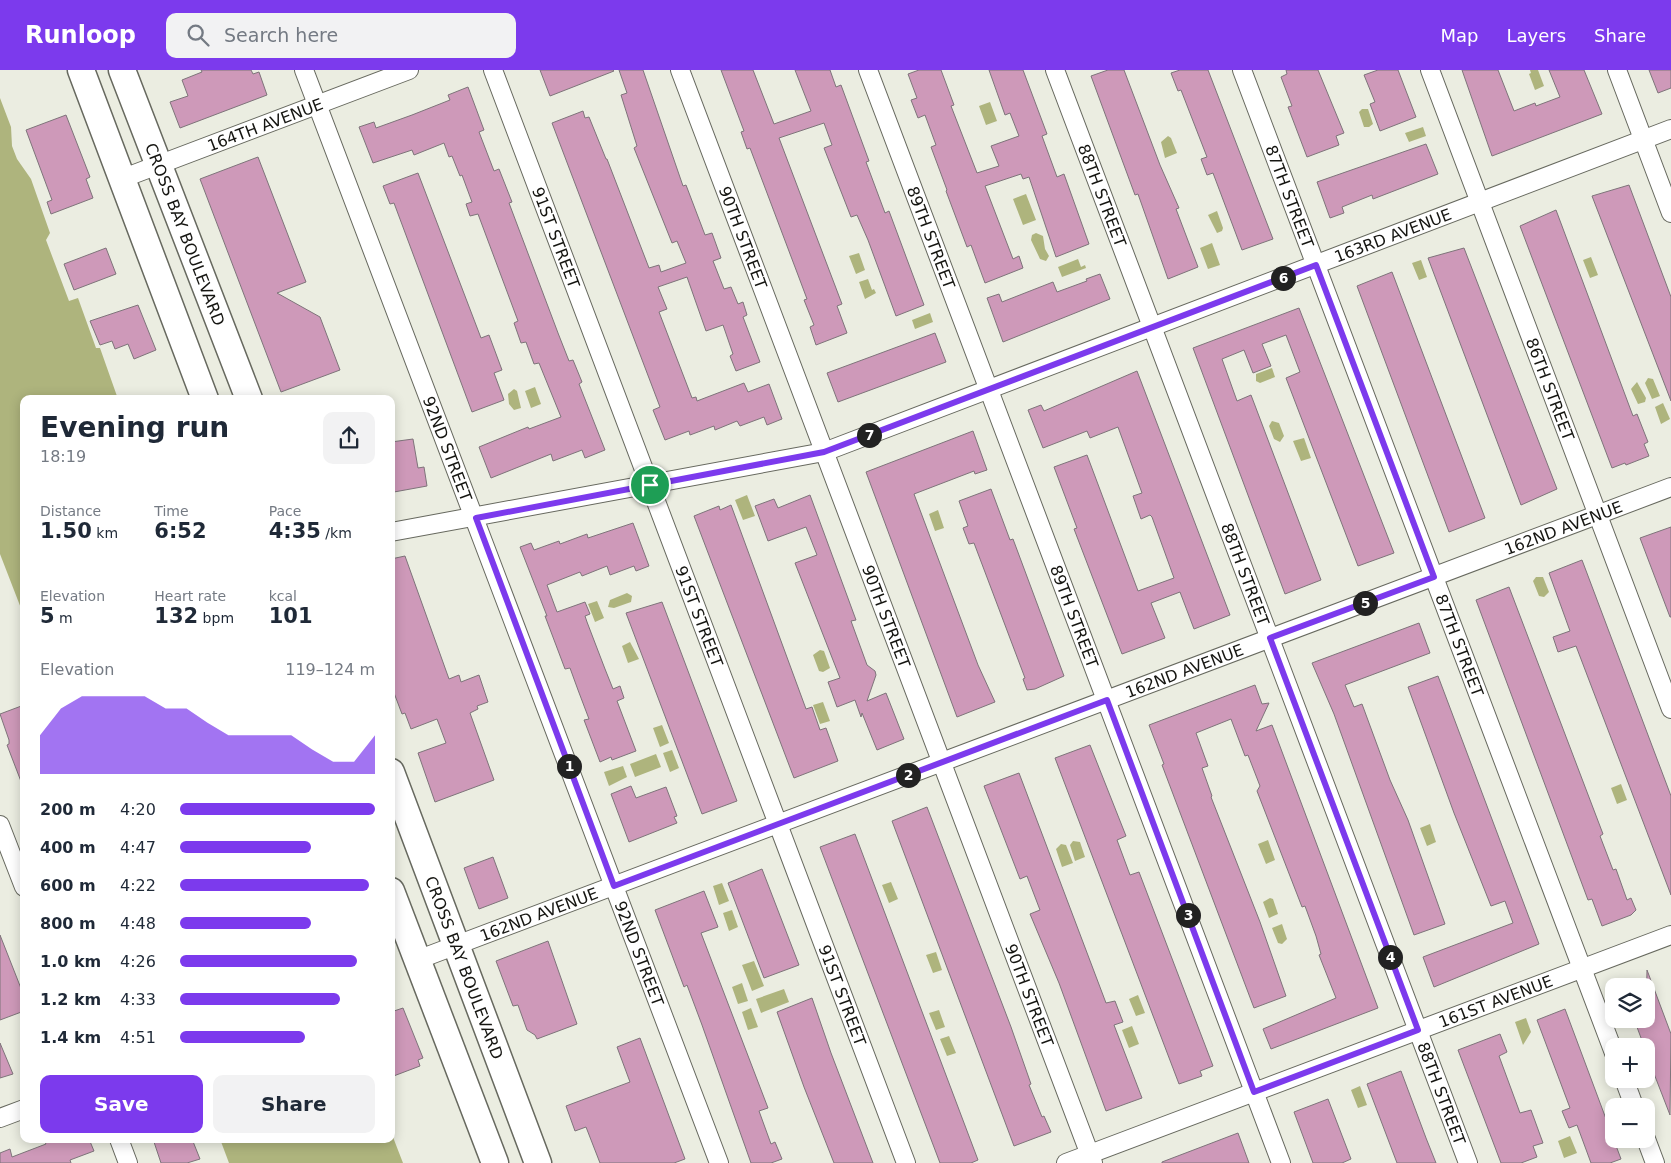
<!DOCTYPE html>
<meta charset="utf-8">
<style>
:root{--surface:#fff;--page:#f2f2f3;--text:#1f2937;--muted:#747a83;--accent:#7c3aed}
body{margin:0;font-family:"DejaVu Sans",sans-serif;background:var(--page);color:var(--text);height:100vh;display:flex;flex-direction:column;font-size:19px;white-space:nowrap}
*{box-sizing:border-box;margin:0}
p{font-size:16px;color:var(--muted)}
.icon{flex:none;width:28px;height:28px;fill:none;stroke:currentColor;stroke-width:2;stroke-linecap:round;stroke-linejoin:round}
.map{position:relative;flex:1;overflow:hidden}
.sheet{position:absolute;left:20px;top:325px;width:375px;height:748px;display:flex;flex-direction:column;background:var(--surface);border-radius:10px;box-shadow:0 2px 12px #0003}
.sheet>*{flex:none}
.fabs{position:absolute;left:1605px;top:908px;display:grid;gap:10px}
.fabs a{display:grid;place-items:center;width:50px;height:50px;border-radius:10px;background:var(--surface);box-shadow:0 2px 12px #0003;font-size:25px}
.pin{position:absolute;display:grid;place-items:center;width:42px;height:42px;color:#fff;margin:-21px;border:2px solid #fff;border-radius:50%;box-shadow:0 1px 5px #0007}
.km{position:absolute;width:25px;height:25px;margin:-12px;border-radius:50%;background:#222;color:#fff;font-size:14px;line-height:25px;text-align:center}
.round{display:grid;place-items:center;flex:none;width:52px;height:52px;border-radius:10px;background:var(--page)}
.head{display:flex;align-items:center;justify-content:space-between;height:85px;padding:0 20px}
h1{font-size:28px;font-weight:700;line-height:38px}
.stats{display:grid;grid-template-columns:repeat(3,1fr);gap:8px;height:85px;padding:5px 20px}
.stats div{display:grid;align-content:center}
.stats b{font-size:21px;font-weight:700}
.stats small{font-size:14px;font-weight:400}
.stats p{font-size:14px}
.chart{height:140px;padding:10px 20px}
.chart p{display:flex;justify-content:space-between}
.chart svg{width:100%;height:90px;margin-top:5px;fill:var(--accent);opacity:.7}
.action{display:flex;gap:10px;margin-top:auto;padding:10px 20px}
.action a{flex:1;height:58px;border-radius:10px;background:var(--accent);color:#fff;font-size:20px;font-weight:700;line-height:58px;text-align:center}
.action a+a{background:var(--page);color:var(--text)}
ul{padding:0 20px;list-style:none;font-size:16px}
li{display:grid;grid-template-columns:80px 60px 1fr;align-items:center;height:38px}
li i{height:12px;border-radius:6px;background:var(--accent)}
header{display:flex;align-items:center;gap:30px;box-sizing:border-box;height:70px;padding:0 25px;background:var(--accent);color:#fff}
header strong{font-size:24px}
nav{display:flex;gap:28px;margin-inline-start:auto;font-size:18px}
.search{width:350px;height:45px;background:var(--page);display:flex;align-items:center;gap:12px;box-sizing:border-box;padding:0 18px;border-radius:10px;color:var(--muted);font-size:19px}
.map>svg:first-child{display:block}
.water{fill:#aeb47d}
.building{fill:#ce99b9;stroke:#7e747a}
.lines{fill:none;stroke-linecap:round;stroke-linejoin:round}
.street-casing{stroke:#67695f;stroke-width:20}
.primary-casing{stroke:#67695f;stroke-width:29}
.street{stroke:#fff;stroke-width:18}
.primary{stroke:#fff;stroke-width:26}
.route-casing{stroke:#fff;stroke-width:10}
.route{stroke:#7c3aed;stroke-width:6}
.labels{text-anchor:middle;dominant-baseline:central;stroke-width:5;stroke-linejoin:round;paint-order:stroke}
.street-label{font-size:16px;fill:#151511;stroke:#ebede1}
</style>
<header>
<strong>Runloop</strong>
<div class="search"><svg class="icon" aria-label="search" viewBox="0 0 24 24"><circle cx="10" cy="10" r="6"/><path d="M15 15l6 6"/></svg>Search here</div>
<nav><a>Map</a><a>Layers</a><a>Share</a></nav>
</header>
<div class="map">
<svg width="1671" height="1093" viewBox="0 0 1671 1093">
<rect width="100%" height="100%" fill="#ebede1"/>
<path class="water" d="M1530,0h8l6,16 -9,4 -6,-16 2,-1z
M0,28l11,29 1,19 5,13 14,20 19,54 -4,7 23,61 9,-3 18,50h4l18,51h-94v217l-24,-62z
M990,32l7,19 -11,4 -7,-19z
M1362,39h6l5,15 -4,3h-5l-5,-15z
M1423,57l3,9 -17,6 -4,-9z
M1168,66l3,2 6,15 -12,5 -4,-16z
M1026,124l10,26 -13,5 -10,-26z
M1217,141l6,17 -1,3 -5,2 -9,-18z
M1036,163l7,3 2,13 4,7 -3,5 -6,-2 -9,-19 1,-5z
M1212,173l8,22 -12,4 -8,-21z
M859,183l6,17 -9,4 -7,-18z
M1591,187l7,18 -8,3 -7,-18z
M1078,189l3,8 4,-2 1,3 -24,9 -4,-10z
M1421,190l6,17 -8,3 -7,-17z
M868,209l4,11 2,-1 2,4 -11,6 -6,-17z
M930,243l3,9 -18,7 -3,-9z
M1272,298l3,9 -15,6 -4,-2v-7z
M1648,308l5,1 7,17 -8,3 -7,-16z
M1637,312l9,16 -1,4 -7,2 -7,-15z
M535,317l6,17 -10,4 -6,-17z
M514,319l3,2 4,17 -7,2 -5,-6 -1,-10z
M1663,333l7,16 -9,5 -6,-17z
M1272,351l7,2 5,13 -4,6 -6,-3 -5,-13z
M1304,368l7,20 -10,3 -8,-20z
M747,425l8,21 -12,4 -8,-20z
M938,440l6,18 -9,3 -6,-17z
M1536,507h7l6,15 -5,5 -5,-1 -6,-15z
M627,523l5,3 -1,6 -17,6 -6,-1 2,-7z
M597,531l7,17 -9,4 -7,-18z
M630,572l9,17 -11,4 -6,-17z
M820,580l4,1 6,17 -7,4 -4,-1 -6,-16z
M823,632l7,19 -10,3 -7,-19z
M662,655l7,18 -9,4 -7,-19z
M672,680l7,18 -9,4 -7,-19z
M656,684l5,13 -26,10 -5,-13z
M623,696l4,11 -18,9 -5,-14z
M1621,714l6,16 -10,4 -6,-16z
M1430,754l6,18 -9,4 -7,-18z
M1268,770l7,20 -9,4 -8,-20z
M1073,771l7,1 5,15 -10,4 -5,-16z
M1061,774l5,1 7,18 -11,4 -6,-18z
M891,812l7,17 -9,4 -7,-18z
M722,813l7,18 -10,4 -6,-19z
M1270,828l3,1 5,15 -9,4 -6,-16z
M732,840l6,17 -9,4 -6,-18z
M1282,854l5,15 -5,5 -4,-1 -6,-15z
M936,882l6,18 -9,3 -7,-18z
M754,891l10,25 -12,5 -10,-26z
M742,913l6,18 -10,3 -6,-17z
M784,919l5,13 -28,11 -5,-14z
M1138,925l7,18 -9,3 -7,-17z
M751,938l7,19 -10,3 -6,-18z
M939,940l6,17 -9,3 -7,-17z
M1526,948l5,14 -8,13 -8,-23z
M1132,956l7,18 -10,4 -7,-18z
M949,966l7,17 -9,3 -7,-17z
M1360,1016l7,19 -9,3 -7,-18z
M391,1062l12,31h-174l-9,-24h171z
M1570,1066l7,17 -13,5 -6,-17z"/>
<path class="building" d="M201,0h50l2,4 6,-2 8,23 -87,33 -10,-26 18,-6 -6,-16 20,-8z
M540,0h73l1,1 -64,25z
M619,0h24l40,116 3,-1 19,50 7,-2 9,25 -8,3 11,28 7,-2 7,17 5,-2 4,13 -4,2 17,45 -24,9 -6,-15 3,-2 -10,-29 -17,6 -19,-54 -29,10 9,22 -8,3 33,86 4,-1 1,4 47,-18 4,9 21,-8 13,35 -15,6 -3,-8 -24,9 -3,-5 -22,9 -1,-4 -24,9 -1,-4 -24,9 -12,-30 7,-3 -108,-284 31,-12 2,7 4,-1 17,42h1l42,109 10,-3 2,7 25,-9 -9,-22 -5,2 -38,-95 3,-2 -16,-51 6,-2z
M721,0h32l21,54 37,-13 -16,-41h35l6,17 5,-2 28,76 -3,1 19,51 4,-2 35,94 -28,11 -28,-76 -11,-25 -6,2 -27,-69 8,-3 -8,-22 -45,15 63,166 -5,2 10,27 -31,12 -6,-18 4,-2 -10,-25 3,-1 -9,-24 -48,-127 -3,1 -6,-17 3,-1z
M919,0h22l13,35 -3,1 26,67 22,-7 -8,-20 28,-10 -9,-23 -5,2 -16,-45h34l24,64 -5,2 15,41 7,-3 25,70 -33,13 -27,-80 -6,2 -2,-5 -36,12 28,73 6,-3 4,12 -38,15 -14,-38 -4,2 -21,-56 1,-1 -16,-43 5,-2 -11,-30 -7,3 -7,-18 6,-2 -9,-24z
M1108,0h16l36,95 19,43 -3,1 22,58 -30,12 -30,-85 -3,1 -44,-119z
M1180,0h28l65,169 -31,11 -29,-77 -6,2 -6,-16 6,-2 -26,-67 -3,1 -7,-18z
M1286,0h32l26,63 -8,3 3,9 -32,12 -19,-50 4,-1 -11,-29 6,-3z
M1378,0h20l18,47 -36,14 -10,-27 5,-2 -11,-27z
M1462,0h36l16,41 21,-8 1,3 24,-9 -11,-27h35l18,44 -110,42z
M1649,0h22v18l-13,5z
M468,17l16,43 -5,2 15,39 5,-2 13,33 -3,1 49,130 11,28 4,-1 9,22 -3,2 26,66 -20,8 -3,-8 -29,11 -2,-7 -60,24 -12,-31 49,-20 1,2 32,-12 -22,-54 -5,1 -8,-22 -5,1 -7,-20 4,-2 -40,-107 -8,2 -4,-12 6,-2 -10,-27 -2,1 -8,-20 -3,1 -5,-14 -30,12 -2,-5 -39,13 -14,-36 15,-5 2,6 36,-13 38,-15 -2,-5z
M66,45l24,62 -4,2 7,19 -42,16 -4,-12 5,-2 -26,-70z
M1426,74l12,30 -65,25 -1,-4 -30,12 2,6 -14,5 -13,-36z
M258,87l48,125 -29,11 43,24 20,53 -59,22 -81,-213z
M418,103l63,165 8,-3 13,35 -8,3 10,27 -32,12 -78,-209 -4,1 -7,-18z
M1629,115l42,112v104l-79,-205z
M1556,140l77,206 4,-2 11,28 -4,2 5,12 -23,9 -1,-2 -13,5 -92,-242z
M106,178l10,26 -42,16 -10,-26z
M1464,178l93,241 -36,16 -93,-247z
M1392,202l93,246 -36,14 -92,-246z
M1100,204l10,25 -107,43 -16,-44 12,-4 3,8 51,-20 4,10 30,-11 -1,-2z
M138,235l18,45 -22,9 -6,-15 -13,5 -3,-8 -12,4 -10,-24z
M1299,238l95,245 -36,13 -72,-188 14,-6 -14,-37 -24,9 9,22 -18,7 -9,-23 -22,9 15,42 14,-6 70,185 -36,14 -92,-246z
M935,263l11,29 -108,40 -11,-29z
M1137,301l93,244 -36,14 -14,-37 -29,11 14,35 -43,16 -48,-125 3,-1 -23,-61 33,-12 51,136 36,-13 -22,-61 -2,-2 -9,4 -8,-23 9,-3 -24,-66 -28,11 -3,-7 -44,17 -15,-38 13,-5 3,6z
M973,361l14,39 -12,4 -1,-3 -60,23 64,171 17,37 -38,15 -91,-245z
M413,369l5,29 6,-1 3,19 -33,6 -3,-50z
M991,419l19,51 3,-1 51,137 -29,13 -8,1 -4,-11 2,-1 -51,-135 -5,1 -6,-16 5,-2 -9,-25z
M810,425l46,125 -5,1 16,44 8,6 1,4 -9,26 19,-8 18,46 -27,11 -15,-37 -1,4 -6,-17 -18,7 -9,-25 12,-4 -45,-115 22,-8 -11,-28 -38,14 -13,-35 19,-7 4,9z
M731,435l75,204 6,-2 8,23 6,-2 12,33 -44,17 -100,-262 25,-10 1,4z
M633,453l16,43 -13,5 -2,-5 -24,9 -3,-9 -25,10 -2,-4 -33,13 10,27 28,-10 5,12 -5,2 2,6 18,47 8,20 7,-3 4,12 -7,3 19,50 -24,9 -1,-3 -11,5 -16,-42 5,-1 -11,-29 -8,-22 -5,1 -20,-53h2l-27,-69 11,-4 3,7 25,-9 1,3 27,-10 1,4z
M1671,457v90h-1l-30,-79z
M405,486l44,123 10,-4 2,7 18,-7 9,27 -11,4 1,3 -8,4 24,67 -59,22 -17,-49 28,-10 -9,-24 -26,10 -6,-16 -3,1 -11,-29v-126z
M1582,490l89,236v99l-95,-249 -18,6 -5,-15 17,-6 -21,-58z
M1509,517l94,247 -3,2 13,34 3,-1 11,31 4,-2 5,12 -5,5 -29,11 -10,-27 -4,1 -112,-300z
M662,532l75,199 -35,13 -76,-201z
M1419,553l11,30 -85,32 9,22 8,-3 28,76 18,40 37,104 -31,11 -80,-221 -22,-51z
M1438,606l101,268 -105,43 -11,-30 90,-34 -8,-22 -14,5 -37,-93 -46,-126z
M1255,615l7,19 7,-1 -13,28 16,-6 106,283 -107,41 -8,-20 73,-31 -17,-43 2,-1 -5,-18 -11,-30 -3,1 -45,-116 3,-5 -12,-31 -3,1 -14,-37 -35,14 12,33 -6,2 10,28 -1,1 49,125 26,74 -32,12 -92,-243 2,-1 -15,-39z
M24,635v79h-2l-15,-39 2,-1v-4l-9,-26z
M1090,675l36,91 -9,4 13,35 9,-3 74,194 -13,5 2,5 -23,8 -124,-326z
M1019,703l87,230 9,-2 8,21 -9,3 28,73 -36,13 -47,-128 -29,-69 10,-4 -13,-34 -7,3 -36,-93z
M631,716l5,12 30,-11 11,29 -3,1 3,6 -48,19 -18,-48z
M927,737l84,220 20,57 -2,1 13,32 2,-1 7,16 -37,14 -122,-325z
M855,764l123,326 -7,3h-31l-120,-316z
M493,787l15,41 -29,11 -15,-41z
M762,799l37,96 -35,13 -36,-95z
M704,821l14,36 -17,6 67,175 -9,3 12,33 4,-2 7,17 -11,4h-20l-49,-138 -15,-40 -3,2 -29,-77z
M0,865l24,61v15l-24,9z
M548,871l29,83 -40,15 -2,-4 -8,-5 -9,-25 -5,1 -17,-45z
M1647,900l24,64 -1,81 -24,-62v-7h-2l-10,-27h12z
M812,928l19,55 42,110h-39l-30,-76 -27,-75z
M403,938l20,50 -5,2 2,6 -29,11v-65z
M1565,939l56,150 -11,4h-19l-14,-38 -8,3 -7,-17 8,-3 -33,-88z
M1500,964l7,18 -8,4 21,57 11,-3 12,33 -10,3 4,11 -16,6h-20l-43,-113z
M640,968l45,121 -11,4h-74l-14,-36 -11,4 -9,-25 64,-24 -13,-35z
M0,973l13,31 -13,4z
M1401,1001l25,67 10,25h-39l-30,-79z
M1328,1029l23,60 -9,4h-29l-19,-51z
M1238,1063l11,30h-87v-1z
M43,1069h46l5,12 -24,9 1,3h-71v-10l10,-4 2,8 34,-13z
M153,1069h39l8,20 -13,4h-26z"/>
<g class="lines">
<g class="street-casing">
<g id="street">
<path id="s1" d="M304,0l415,1093"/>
<path id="s2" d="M493,0l413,1093"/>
<path id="s3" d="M680,0l413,1093"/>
<path id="s4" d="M868,0l413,1093"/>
<path id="s5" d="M1055,0l413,1093"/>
<path id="s6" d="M1242,0l372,983"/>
<path id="s7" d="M1430,0l241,639"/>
<path d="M1617,0l54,143"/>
<path id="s8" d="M121,109l288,-109"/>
<path id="s9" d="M391,462l433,-80 847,-323"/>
<path d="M0,755l24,62"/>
<path id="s10" d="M417,890l1254,-473"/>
<path d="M1624,1009l10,27"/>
<path d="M0,1048l24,-9"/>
<path d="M119,1069l9,24"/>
<path d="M1646,1069l9,24"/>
<path id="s11" d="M1066,1093l605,-228"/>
</g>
</g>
<g class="primary-casing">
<g id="primary">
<path d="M81,0l124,329"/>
<path id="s12" d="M122,0l127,329"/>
<path id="s13" d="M391,702l147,391"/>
<path d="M391,821l104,272"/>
</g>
</g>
<use href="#street" class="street"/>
<use href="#primary" class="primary"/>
</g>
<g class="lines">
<g class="route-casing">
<path id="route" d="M1316,195l118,312 -164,61 148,392 -164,62 -147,-392 -493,186 -138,-368 348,-66z"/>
</g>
<use href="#route" class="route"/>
</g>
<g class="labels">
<g class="street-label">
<text stroke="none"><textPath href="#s8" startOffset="154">164TH AVENUE</textPath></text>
<text stroke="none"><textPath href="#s5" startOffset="134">88TH STREET</textPath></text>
<text stroke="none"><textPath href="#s6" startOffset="135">87TH STREET</textPath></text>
<text stroke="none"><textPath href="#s12" startOffset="176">CROSS BAY BOULEVARD</textPath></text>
<text stroke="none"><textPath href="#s9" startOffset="1049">163RD AVENUE</textPath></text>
<text stroke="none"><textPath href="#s2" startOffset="179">91ST STREET</textPath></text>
<text stroke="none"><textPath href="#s3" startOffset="179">90TH STREET</textPath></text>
<text stroke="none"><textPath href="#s4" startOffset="179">89TH STREET</textPath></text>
<text stroke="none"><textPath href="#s7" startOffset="341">86TH STREET</textPath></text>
<text stroke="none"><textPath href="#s1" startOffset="405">92ND STREET</textPath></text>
<text stroke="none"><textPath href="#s10" startOffset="1225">162ND AVENUE</textPath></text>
<text stroke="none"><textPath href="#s5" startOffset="539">88TH STREET</textPath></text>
<text stroke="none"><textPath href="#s4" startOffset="584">89TH STREET</textPath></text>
<text stroke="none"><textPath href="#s2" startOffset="584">91ST STREET</textPath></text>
<text stroke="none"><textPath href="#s3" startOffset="584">90TH STREET</textPath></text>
<text stroke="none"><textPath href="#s6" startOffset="615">87TH STREET</textPath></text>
<text stroke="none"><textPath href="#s10" startOffset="820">162ND AVENUE</textPath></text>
<text stroke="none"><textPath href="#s10" startOffset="130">162ND AVENUE</textPath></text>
<text stroke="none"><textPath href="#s1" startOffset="945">92ND STREET</textPath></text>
<text stroke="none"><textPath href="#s13" startOffset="209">CROSS BAY BOULEVARD</textPath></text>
<text stroke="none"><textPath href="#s3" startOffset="989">90TH STREET</textPath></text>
<text stroke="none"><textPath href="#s2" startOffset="989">91ST STREET</textPath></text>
<text stroke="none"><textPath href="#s11" startOffset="459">161ST AVENUE</textPath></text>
<text stroke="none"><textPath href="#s5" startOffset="1094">88TH STREET</textPath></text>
</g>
</g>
</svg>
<div class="fabs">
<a><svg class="icon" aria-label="layers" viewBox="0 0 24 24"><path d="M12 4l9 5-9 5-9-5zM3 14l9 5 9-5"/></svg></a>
<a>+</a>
<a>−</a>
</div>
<div class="pin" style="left:650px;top:415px;background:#1e9e55"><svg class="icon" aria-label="arrive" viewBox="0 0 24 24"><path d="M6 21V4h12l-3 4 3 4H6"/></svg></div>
<b class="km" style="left:569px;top:696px">1</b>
<b class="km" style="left:908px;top:705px">2</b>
<b class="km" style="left:1188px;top:845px">3</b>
<b class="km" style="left:1390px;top:887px">4</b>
<b class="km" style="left:1365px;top:533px">5</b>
<b class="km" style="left:1283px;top:208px">6</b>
<b class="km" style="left:869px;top:365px">7</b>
<section class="sheet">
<div class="head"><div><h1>Evening run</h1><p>18:19</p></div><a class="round"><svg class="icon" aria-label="share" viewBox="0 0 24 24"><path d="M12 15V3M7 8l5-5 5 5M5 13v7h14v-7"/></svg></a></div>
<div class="stats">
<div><p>Distance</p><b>1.50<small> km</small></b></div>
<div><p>Time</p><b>6:52</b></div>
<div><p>Pace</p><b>4:35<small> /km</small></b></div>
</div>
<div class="stats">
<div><p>Elevation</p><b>5<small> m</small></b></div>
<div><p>Heart rate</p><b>132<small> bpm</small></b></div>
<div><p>kcal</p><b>101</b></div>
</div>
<div class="chart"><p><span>Elevation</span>119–124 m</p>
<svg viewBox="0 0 160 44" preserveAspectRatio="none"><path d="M0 44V25L10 12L20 6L30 6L40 6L50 6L60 12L70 12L80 19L90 25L100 25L110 25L120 25L130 32L140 38L150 38L160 25V44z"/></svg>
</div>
<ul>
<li><b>200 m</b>4:20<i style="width:100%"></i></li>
<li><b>400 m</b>4:47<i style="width:67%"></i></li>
<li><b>600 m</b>4:22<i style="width:97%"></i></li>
<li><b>800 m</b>4:48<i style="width:67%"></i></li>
<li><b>1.0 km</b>4:26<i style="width:91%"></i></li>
<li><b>1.2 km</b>4:33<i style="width:82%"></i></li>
<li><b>1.4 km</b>4:51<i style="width:64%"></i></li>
</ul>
<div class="action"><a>Save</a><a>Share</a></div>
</section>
</div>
